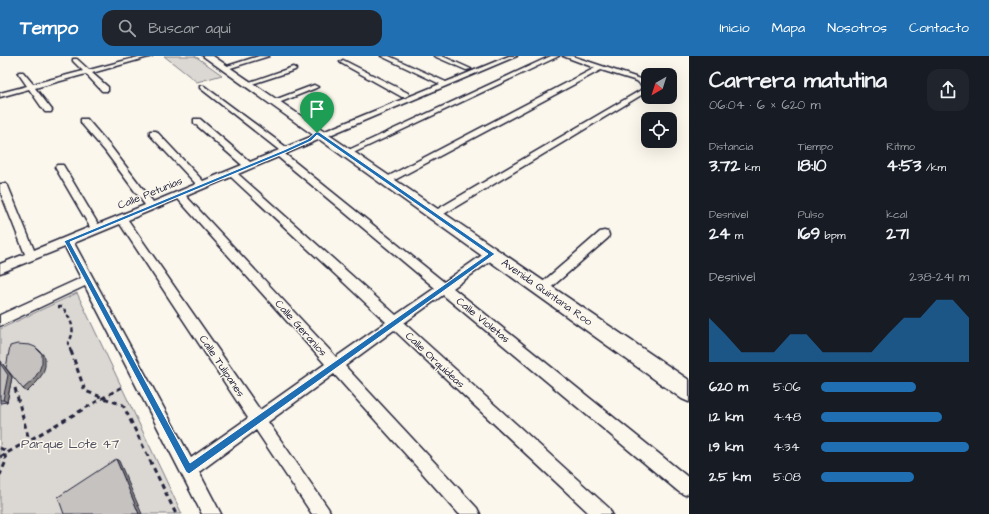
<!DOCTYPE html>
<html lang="es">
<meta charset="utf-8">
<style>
:root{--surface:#171b24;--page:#20242c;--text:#f1f3f6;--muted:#9ea1a6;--accent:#1f6fb2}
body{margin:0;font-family:"Architects Daughter",sans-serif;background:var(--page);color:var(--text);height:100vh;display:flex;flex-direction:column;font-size:15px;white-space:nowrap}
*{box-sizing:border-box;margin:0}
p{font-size:13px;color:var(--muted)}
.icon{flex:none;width:22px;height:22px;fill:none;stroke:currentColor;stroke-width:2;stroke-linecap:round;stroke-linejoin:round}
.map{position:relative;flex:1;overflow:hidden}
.sheet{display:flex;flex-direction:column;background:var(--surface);width:300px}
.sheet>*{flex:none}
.needle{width:26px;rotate:219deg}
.fabs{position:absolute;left:641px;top:12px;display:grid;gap:8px}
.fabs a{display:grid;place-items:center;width:36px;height:36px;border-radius:8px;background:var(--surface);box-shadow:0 4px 16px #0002;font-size:20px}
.pin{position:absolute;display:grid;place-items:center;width:34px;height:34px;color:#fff;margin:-41px -17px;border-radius:50% 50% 50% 0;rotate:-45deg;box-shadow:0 0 4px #0007}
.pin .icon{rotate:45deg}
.round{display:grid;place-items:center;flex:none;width:42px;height:42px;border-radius:12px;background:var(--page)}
.head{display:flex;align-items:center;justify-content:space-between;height:68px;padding:0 20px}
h1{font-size:22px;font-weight:800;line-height:30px}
.figures{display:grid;grid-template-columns:repeat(3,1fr);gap:6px;height:68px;padding:4px 20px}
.figures div{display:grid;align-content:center}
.figures b{font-size:17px;font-weight:800}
.figures small{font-size:11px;font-weight:400}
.figures p{font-size:11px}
.chart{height:112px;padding:8px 20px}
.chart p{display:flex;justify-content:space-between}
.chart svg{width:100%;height:72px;margin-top:4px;fill:var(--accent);opacity:.7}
ul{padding:0 20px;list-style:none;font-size:13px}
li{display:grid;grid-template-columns:64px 48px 1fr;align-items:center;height:30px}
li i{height:10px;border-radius:5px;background:var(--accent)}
header{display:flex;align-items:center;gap:24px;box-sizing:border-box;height:56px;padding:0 20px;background:var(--accent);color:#fff}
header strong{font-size:19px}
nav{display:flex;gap:22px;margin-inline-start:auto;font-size:14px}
.search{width:280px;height:36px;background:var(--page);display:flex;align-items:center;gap:10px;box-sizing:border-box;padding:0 14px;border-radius:12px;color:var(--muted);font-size:15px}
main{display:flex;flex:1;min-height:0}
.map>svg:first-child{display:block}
.green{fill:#dbd8d3;stroke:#7e7d87}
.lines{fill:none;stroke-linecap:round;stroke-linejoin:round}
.street-casing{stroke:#22223b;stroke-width:3}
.secondary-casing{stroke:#22223b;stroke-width:3}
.path-far1{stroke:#22223b;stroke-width:2.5;stroke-dasharray:4 3;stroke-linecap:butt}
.path{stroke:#22223b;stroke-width:3;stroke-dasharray:5 4;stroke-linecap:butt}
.street{fill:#fbf7ec;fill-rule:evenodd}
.secondary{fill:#fbf7ec;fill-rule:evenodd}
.wall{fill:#aaa7a5;stroke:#22223b}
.shaded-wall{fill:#8b8886;stroke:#22223b}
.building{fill:#c6c2c0;stroke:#22223b}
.route{fill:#1f6fb2;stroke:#fff;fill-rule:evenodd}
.labels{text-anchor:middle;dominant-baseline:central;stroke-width:3;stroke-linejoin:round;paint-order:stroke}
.street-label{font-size:11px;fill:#22223b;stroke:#fbf7ec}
.near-park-label{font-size:13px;fill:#505061;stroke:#fbf7ec}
</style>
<header>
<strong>Tempo</strong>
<div class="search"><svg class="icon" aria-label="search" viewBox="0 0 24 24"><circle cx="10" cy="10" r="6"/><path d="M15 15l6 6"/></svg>Buscar aquí</div>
<nav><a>Inicio</a><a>Mapa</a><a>Nosotros</a><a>Contacto</a></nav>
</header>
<main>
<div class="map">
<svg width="689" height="458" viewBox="0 0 689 458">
<rect width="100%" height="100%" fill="#fbf7ec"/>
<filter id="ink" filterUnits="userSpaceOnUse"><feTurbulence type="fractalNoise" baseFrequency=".025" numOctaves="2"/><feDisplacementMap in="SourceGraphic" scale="8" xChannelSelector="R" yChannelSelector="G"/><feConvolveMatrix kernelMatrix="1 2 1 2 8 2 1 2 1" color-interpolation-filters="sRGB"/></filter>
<g filter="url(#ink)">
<path class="green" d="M164,0h31l27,19 -25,7z
M77,237l105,221h-182v-185z"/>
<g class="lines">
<g class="street-casing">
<path id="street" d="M142,0h10l-60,17 16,14v4h-6l-16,-17 -51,14 17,22 -1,2h-6l-16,-23 -29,8v-4l27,-7 -9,-13 1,-1h4l10,12 50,-13 -10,-10v-2h4l12,11z
M259,0h10l-45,14 -3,-2z
M381,0h8l57,26 63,-26h8l-232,98 159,128 44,-31h8l2,3 -2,3 -43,31 236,190v15l-4,2 -6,-3 -236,-197 -39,28 205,185 3,6h-22l-196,-184 -49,36 132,142 3,6h-21l-125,-140 -66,48 60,86 3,6h-19l-56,-84 -57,42 22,42h-19l-117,-228 -85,40v-11l81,-37 -16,-31 -65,26v-9l25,-10 -25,-63v-7h6l2,2 26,64 56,-23 -35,-60 2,-2h6l35,59 47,-19 -40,-54 -24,-28v-4h6l24,28 42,55 43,-18 -46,-49v-4h6l47,50 39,-16 -48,-42v-4h6l50,43 29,-12 -79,-62v-2h4l82,61 154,-63zM278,101l157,131 -39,27 -158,-141zM231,121l155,145 -50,35 -150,-161zM178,143l147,165 -65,46 -132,-190zM120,168l128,194 -57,40 -117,-215z
M434,0h8l29,13 -5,1z
M551,0h8l-210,99 -3,1 -4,-3z
M563,0h9l69,23 7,5v7l-209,126 -4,1 -5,-3 1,-2 210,-123 1,-4 -5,-5 -36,-11 -212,113h-6l-2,-2 2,-2 212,-111z
M343,4l65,33 1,2 -4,2h-3l-61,-34 -1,-1z
M293,11l3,2 -1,1 -46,15 -5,-1z
M314,29l4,2 -2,1 -40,16h-3l-4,-2z
M604,175l4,1 1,3 -1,3 -62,54 -4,2 -4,-2 -2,-3 2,-3 62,-54z"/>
</g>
<g class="secondary-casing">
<path id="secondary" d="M203,0h10l476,324v22l-7,-3z"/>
</g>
<path class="path-far1" d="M58,251h4l2,2c7,12 13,21 4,34l3,9"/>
<path class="path" d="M71,295l14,40 38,14 53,109
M15,332l14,52
M0,392l4,2 2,11 -6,14
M0,401l122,-70"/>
<use href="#street" class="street"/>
<use href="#secondary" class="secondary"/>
</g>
<path class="wall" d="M0,304l12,17 -5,25 -7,1z"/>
<path class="shaded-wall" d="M35,291l4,3 6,7v9l-2,7 -6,9 -10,10 -4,-3z
M0,304l12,17 -5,25 -4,-2z
M116,403l3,2 23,53h-3z"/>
<path class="building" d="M17,288l13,1 5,2 7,7v9l-3,8 -5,8 -11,10 -17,-21 4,-22z
M0,307l8,12 -5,25h-3z
M116,403l23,55h-75l-6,-17z"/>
</g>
<path class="route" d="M316,76h3l176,122 -306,220 -3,-2 -122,-231 220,-91 24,-11zM317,79l171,119 -298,209 -120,-221 217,-90 24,-11z"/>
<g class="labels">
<g class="street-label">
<text transform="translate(150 137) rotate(-22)">Calle Petunias</text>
<text transform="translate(547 236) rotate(35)">Avenida Quintana Roo</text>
<text transform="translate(483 264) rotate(39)">Calle Violetas</text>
<text transform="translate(301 272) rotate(48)">Calle Geranios</text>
<text transform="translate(435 304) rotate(43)">Calle Orquídeas</text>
<text transform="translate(222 310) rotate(56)">Calle Tulipanes</text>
</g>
<g class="near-park-label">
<text x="70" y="388">Parque Lote 47</text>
</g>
</g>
</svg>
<div class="fabs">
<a><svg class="needle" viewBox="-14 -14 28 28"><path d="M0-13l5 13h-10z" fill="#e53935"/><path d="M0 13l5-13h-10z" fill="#9ea1a6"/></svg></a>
<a><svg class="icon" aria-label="locate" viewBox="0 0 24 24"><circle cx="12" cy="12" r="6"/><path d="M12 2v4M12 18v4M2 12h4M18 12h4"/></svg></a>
</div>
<div class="pin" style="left:317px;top:77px;background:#1e9e55"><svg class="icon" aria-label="arrive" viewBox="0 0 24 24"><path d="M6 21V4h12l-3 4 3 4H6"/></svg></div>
</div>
<section class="sheet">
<div class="head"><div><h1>Carrera matutina</h1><p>06:04 · 6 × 620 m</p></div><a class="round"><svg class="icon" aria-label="share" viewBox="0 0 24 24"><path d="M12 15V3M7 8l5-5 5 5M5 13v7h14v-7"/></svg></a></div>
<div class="figures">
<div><p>Distancia</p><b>3.72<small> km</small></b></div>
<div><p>Tiempo</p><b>18:10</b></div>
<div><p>Ritmo</p><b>4:53<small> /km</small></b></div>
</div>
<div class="figures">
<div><p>Desnivel</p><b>24<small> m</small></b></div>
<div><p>Pulso</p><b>169<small> bpm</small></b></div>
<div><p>kcal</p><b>271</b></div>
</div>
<div class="chart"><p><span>Desnivel</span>238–241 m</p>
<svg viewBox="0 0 160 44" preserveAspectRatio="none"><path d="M0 44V17L10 27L20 38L30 38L40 38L50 27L60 27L70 38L80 38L90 38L100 38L110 27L120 17L130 17L140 6L150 6L160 17V44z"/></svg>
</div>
<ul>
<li><b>620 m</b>5:06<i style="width:64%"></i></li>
<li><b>1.2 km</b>4:48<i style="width:82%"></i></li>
<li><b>1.9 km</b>4:34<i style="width:100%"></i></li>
<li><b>2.5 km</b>5:08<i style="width:63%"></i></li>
</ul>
</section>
</main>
